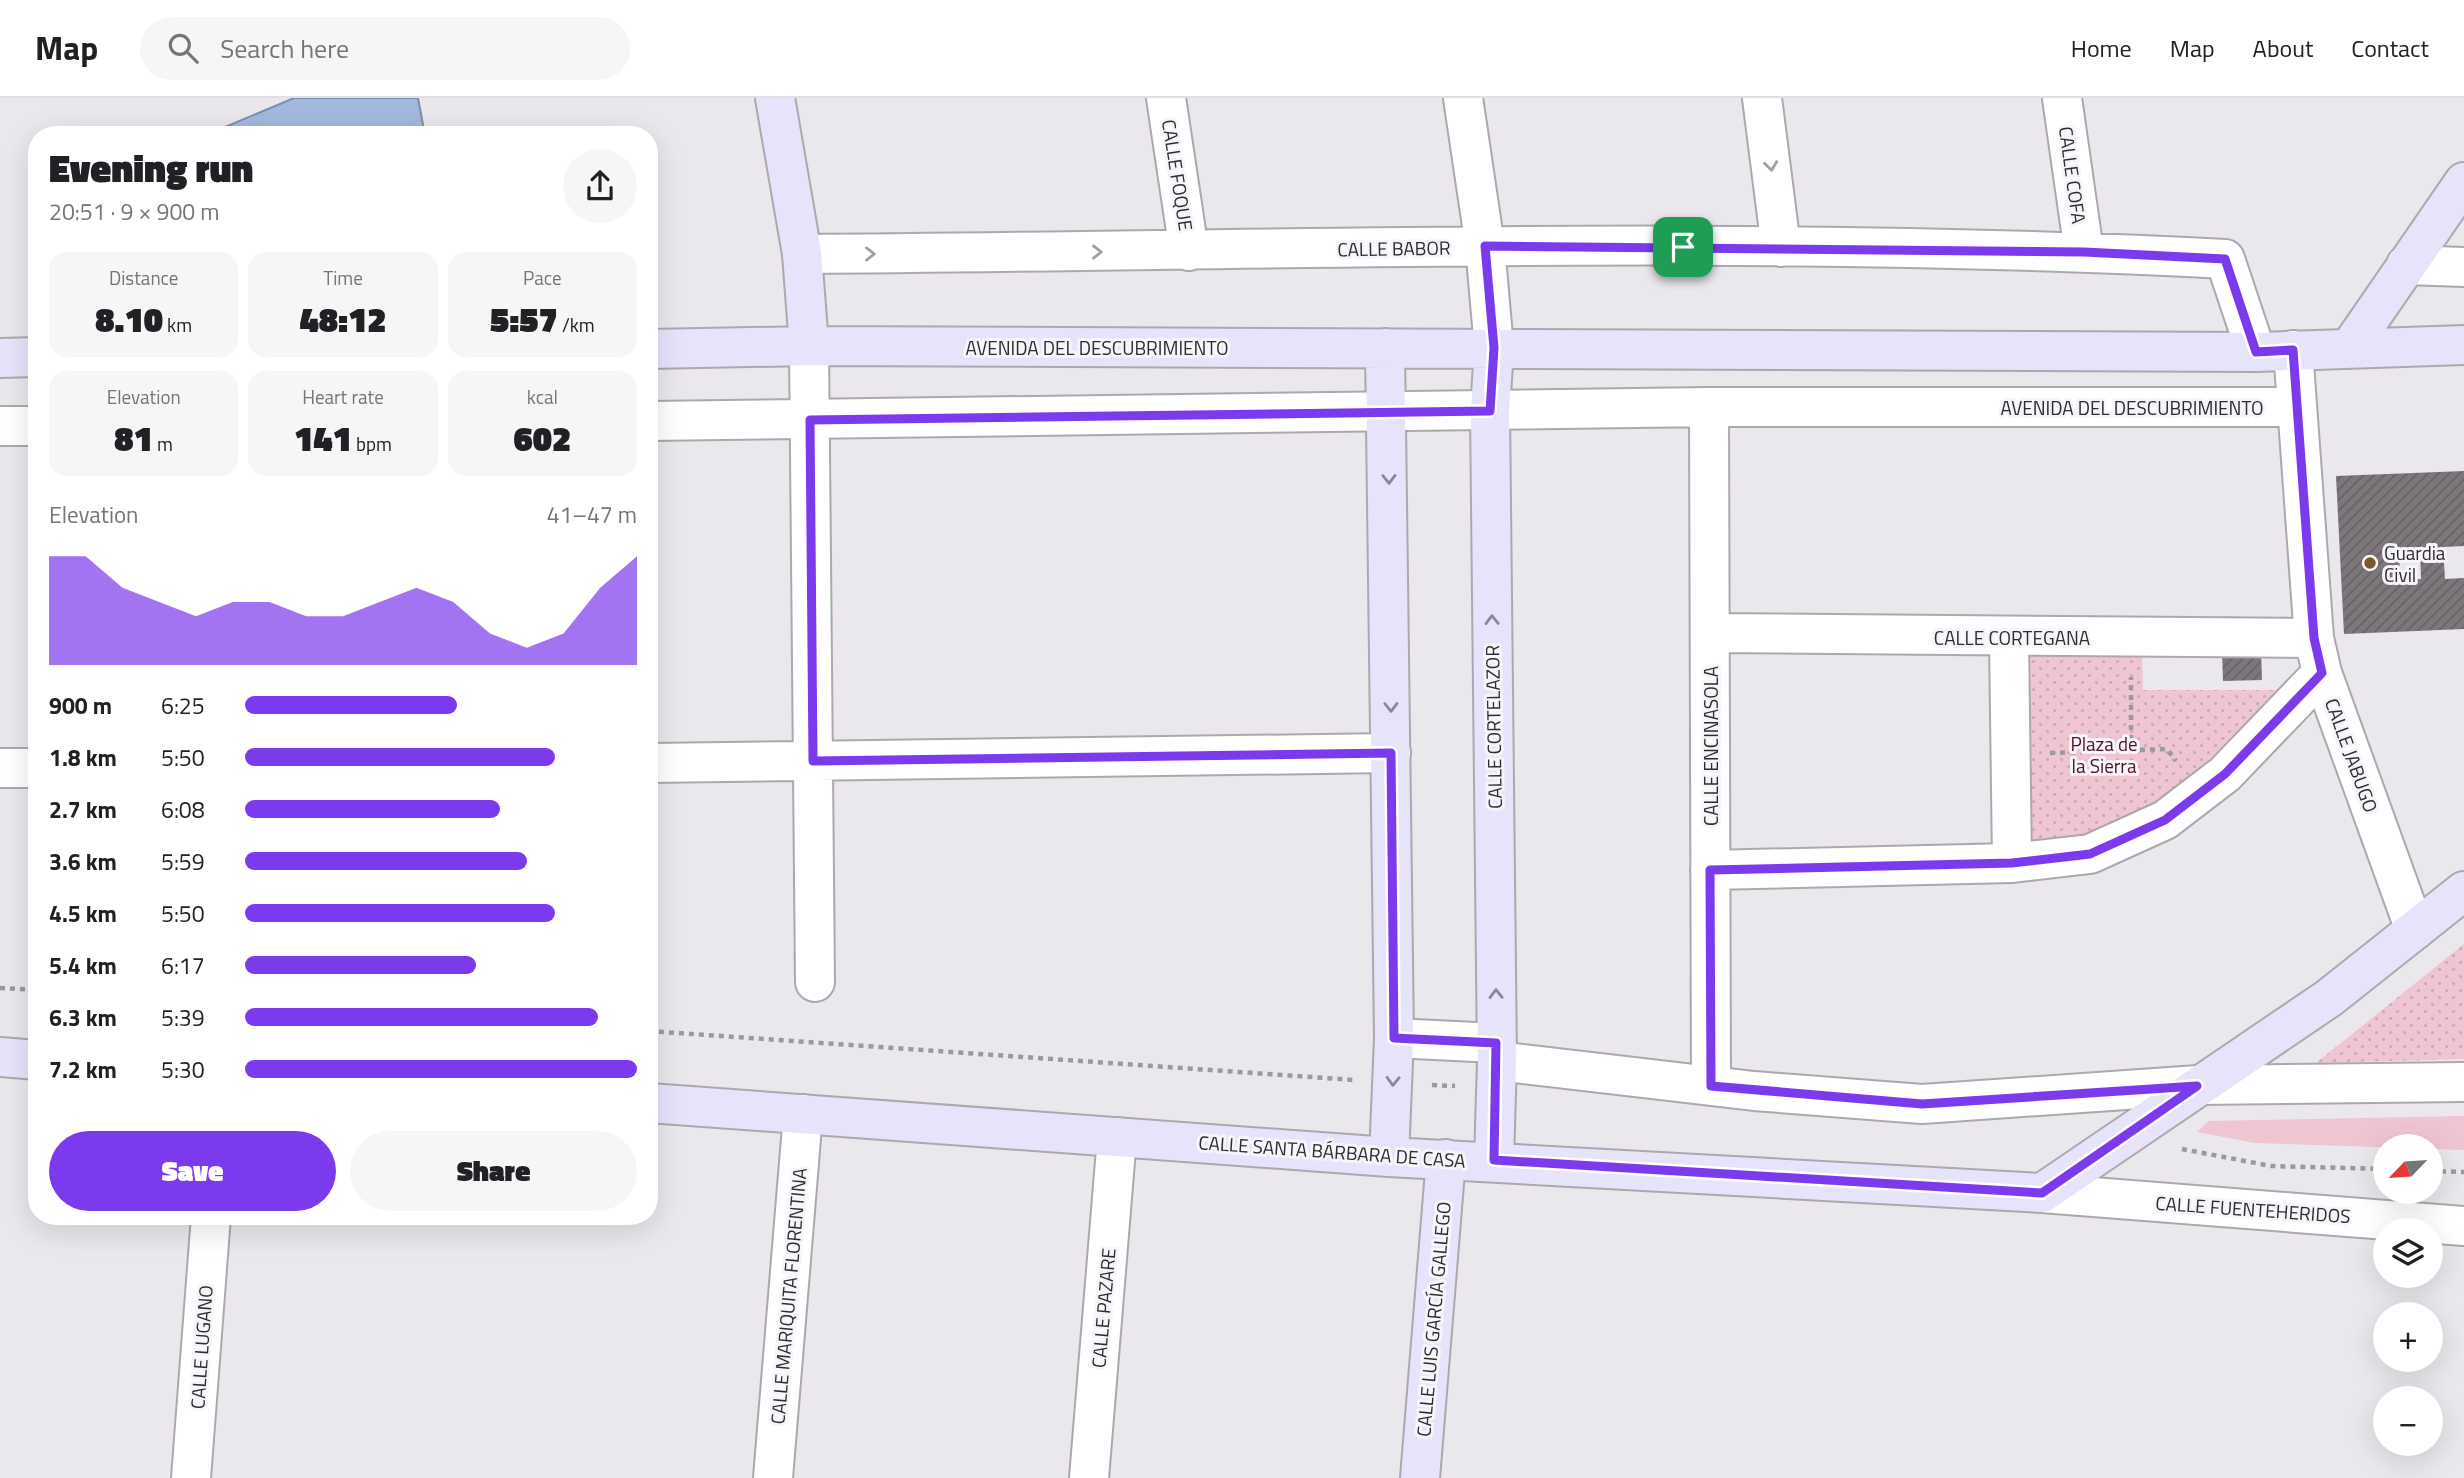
<!DOCTYPE html>
<meta charset="utf-8">
<style>
:root{--surface:#fff;--page:#f6f6f6;--text:#202124;--muted:#757577;--line:#e0e0e0;--accent:#7c3aed}
body{margin:0;font-family:"Titillium Web",sans-serif;background:var(--page);color:var(--text);height:100vh;display:flex;flex-direction:column;font-size:26px;white-space:nowrap}
*{box-sizing:border-box;margin:0}
p{font-size:23px;color:var(--muted)}
.icon{flex:none;width:38px;height:38px;fill:none;stroke:currentColor;stroke-width:2;stroke-linecap:round;stroke-linejoin:round}
.map{position:relative;flex:1;overflow:hidden}
.details{position:absolute;left:28px;top:28px;width:630px;height:1099px;display:flex;flex-direction:column;background:var(--surface);border-radius:28px;box-shadow:0 7px 28px #0002}
.details>*{flex:none}
.needle{width:46px;rotate:245deg}
.fabs{position:absolute;left:2373px;top:1036px;display:grid;gap:14px}
.fabs a{display:grid;place-items:center;width:70px;height:70px;border-radius:50%;background:var(--surface);box-shadow:0 7px 28px #0002;font-size:35px}
.pin{position:absolute;display:grid;place-items:center;width:60px;height:60px;color:#fff;margin:-30px;border-radius:14px;box-shadow:0 4px 10px #0006}
.round{display:grid;place-items:center;flex:none;width:74px;height:74px;border-radius:37px;background:var(--page)}
.summary{display:flex;align-items:center;justify-content:space-between;height:119px;padding:0 21px}
h1{font-size:38px;font-weight:800;line-height:52px}
.stats{display:grid;grid-template-columns:repeat(3,1fr);gap:10px;height:119px;padding:7px 21px}
.stats div{display:grid;align-content:center;border-radius:18px;background:var(--page);text-align:center}
.stats b{font-size:35px;font-weight:800}
.stats small{font-size:19px;font-weight:400}
.stats p{font-size:19px}
.chart{height:196px;padding:14px 21px}
.chart p{display:flex;justify-content:space-between}
.chart svg{width:100%;height:126px;margin-top:7px;fill:var(--accent);opacity:.7}
.primary-button{display:flex;gap:14px;margin-top:auto;padding:14px 21px}
.primary-button a{flex:1;height:80px;border-radius:42px;background:var(--accent);color:#fff;font-size:28px;font-weight:800;line-height:80px;text-align:center}
.primary-button a+a{background:var(--page);color:var(--text)}
ul{padding:0 21px;list-style:none;font-size:23px}
li{display:grid;grid-template-columns:112px 84px 1fr;align-items:center;height:52px}
li i{height:18px;border-radius:9px;background:var(--accent)}
header{display:flex;align-items:center;gap:42px;box-sizing:border-box;height:98px;padding:0 35px;background:var(--surface);border-bottom:2px solid var(--line)}
header strong{font-size:33px}
nav{display:flex;gap:38px;margin-inline-start:auto;font-size:24px}
.search{width:490px;height:63px;background:var(--page);display:flex;align-items:center;gap:18px;box-sizing:border-box;padding:0 24px;border-radius:38px;color:var(--muted);font-size:26px}
.map>svg:first-child{display:block}
.grass{fill:#f0c5d2}
.park{fill:url(#park-dots)}
.water{fill:#a2b8de;stroke:#7f8eaa;stroke-width:2}
.building{fill:url(#building-hatch);fill-rule:evenodd}
.lines{fill:none;stroke-linecap:round;stroke-linejoin:round}
.street-casing{stroke:#aca8ae;stroke-width:42}
.secondary-casing{stroke:#aca8ae;stroke-width:42}
.path{stroke:#9c999e;stroke-width:4.5;stroke-dasharray:5 5;stroke-linecap:butt}
.street{stroke:#fff;stroke-width:38}
.secondary{stroke:#e5e4fb;stroke-width:38}
.oneway{stroke:#a0a0a1}
.oneway2{stroke:#898895}
.route-casing{stroke:#fff;stroke-width:14}
.route{stroke:#7c3aed;stroke-width:9}
.poi-dot{fill:#7b5930;stroke:#f7f4fa;stroke-width:2.5}
.labels{text-anchor:middle;dominant-baseline:central;stroke-width:6;stroke-linejoin:round;paint-order:stroke}
.street-label{font-size:19px;fill:#2d2c2f;stroke:#f7f4fa}
.poi-label{font-size:19px;fill:#2d2c2f;stroke:#f7f4fa;text-anchor:start}
.park-label{font-size:19px;fill:#4b112a;stroke:#f7f4fa}
</style>
<header>
<strong>Map</strong>
<div class="search"><svg class="icon" aria-label="search" viewBox="0 0 24 24"><circle cx="10" cy="10" r="6"/><path d="M15 15l6 6"/></svg>Search here</div>
<nav><a>Home</a><a>Map</a><a>About</a><a>Contact</a></nav>
</header>
<div class="map">
<svg width="2464" height="1380" viewBox="0 0 2464 1380">
<defs>
<pattern id="park-dots" width="8" height="8" patternUnits="userSpaceOnUse" patternTransform="scale(1.75)"><rect width="8" height="8" fill="#f0c5d2"/><path d="M2 2h.1M6 6h.1" fill="none" stroke="#cea9b5" stroke-width="1.8" stroke-linecap="round"/></pattern>
<pattern id="building-hatch" width="6" height="6" patternUnits="userSpaceOnUse" patternTransform="scale(1.75)"><rect width="6" height="6" fill="#7d777b"/><path d="M-1 1l2-2M0 6l6-6M5 7l2-2" fill="none" stroke="#676265"/></pattern>
</defs>
<rect width="100%" height="100%" fill="#eae7ed"/>
<path class="grass" d="M2464,1018v34l-209,-7 -58,-11 12,-11z"/>
<path class="park" d="M2030,557l112,1 1,34h133l-43,55 -48,46 -102,50 -52,6z
M2464,846v115l-148,4z"/>
<path class="water" d="M294,0h124l7,37h-219z"/>
<path class="building" d="M2464,373v75l-21,1 2,32 19,-1v51l-120,5 -8,-158zM2420,449l1,32 -21,1 -1,-32z
M2261,553l1,29 -39,1 -1,-29z"/>
<g class="lines">
<g class="street-casing">
<path id="street" d="M1166,0l23,153
M1463,0l22,148 9,102
M1762,0l19,149
M2062,0l22,154
M802,156c474,-3 949,-20 1423,5l31,93
M2406,167l58,2
M809,248l6,636
M2293,252l21,288 8,35 93,257
M1709,309l2,679
M649,323l1060,-14h588
M0,328h37
M1710,535l604,5
M2009,540l3,225
M649,665l742,-10
M0,670h37
M1710,772l302,-7 78,-9 75,-34 60,-46 97,-101
M1394,940l102,5
M1497,963l257,30 168,13 276,-19 266,-3
M2042,1095l422,33
M191,1380l20,-262
M773,1380l30,-364
M1089,1380l28,-341"/>
</g>
<g class="secondary-casing">
<path id="secondary" d="M775,0l27,156 7,92
M1385,250l9,690 -5,119
M649,251l160,-3 1447,6 208,-7
M2349,251l115,-167
M0,260l37,-1
M0,959l37,3
M649,1005l740,54 653,36 287,-195 135,-107
M1494,1062l3,-99 -7,-650 4,-63
M1420,1380l26,-319"/>
</g>
<path class="path" d="M2131,652v-73
M2050,655l117,-4 9,12
M0,890l37,2
M649,933l705,49
M1432,987l23,1
M2182,1051l89,17 114,3
M2431,1073l33,1"/>
<use href="#street" class="street"/>
<use href="#secondary" class="secondary"/>
</g>
<defs><path id="oneway-chevron" d="M-2-3.5L2.5 0L-2 3.5" fill="none" stroke-width="1.6" stroke-linecap="round" stroke-linejoin="round" transform="scale(1.75)"/></defs>
<g class="oneway">
<use href="#oneway-chevron" transform="translate(1771 68) rotate(83)"/>
<use href="#oneway-chevron" transform="translate(1097 154)"/>
<use href="#oneway-chevron" transform="translate(870 156)"/>
</g>
<g class="oneway2">
<use href="#oneway-chevron" transform="translate(1389 381) rotate(89)"/>
<use href="#oneway-chevron" transform="translate(1492 522) rotate(-91)"/>
<use href="#oneway-chevron" transform="translate(1391 609) rotate(89)"/>
<use href="#oneway-chevron" transform="translate(1496 896) rotate(-91)"/>
<use href="#oneway-chevron" transform="translate(1393 983) rotate(92)"/>
</g>
<g class="lines">
<g class="route-casing">
<path id="route" d="M1485,148l599,6 141,7 31,93 37,-2 21,288 8,35 -97,101 -60,46 -75,34 -78,9 -302,7 1,216 211,18 275,-18 -155,107 -548,-33 2,-117 -102,-5 -3,-285 -578,8 -3,-341 680,-9 4,-63z"/>
</g>
<use href="#route" class="route"/>
</g>
<circle class="poi-dot" cx="2370" cy="465" r="7"/>
<g class="labels">
<g class="street-label">
<text transform="translate(1178 77) rotate(81)">CALLE FOQUE</text>
<text transform="translate(2073 77) rotate(82)">CALLE COFA</text>
<text transform="translate(1394 150) rotate(-1)">CALLE BABOR</text>
<text x="1097" y="249">AVENIDA DEL DESCUBRIMIENTO</text>
<text x="2132" y="309">AVENIDA DEL DESCUBRIMIENTO</text>
<text x="2012" y="539">CALLE CORTEGANA</text>
<text transform="translate(1493 629) rotate(-91)">CALLE CORTELAZOR</text>
<text transform="translate(1710 648) rotate(-90)">CALLE ENCINASOLA</text>
<text transform="translate(2352 657) rotate(70)">CALLE JABUGO</text>
<text transform="translate(1332 1053) rotate(4)">CALLE SANTA BÁRBARA DE CASA</text>
<text transform="translate(2253 1111) rotate(4)">CALLE FUENTEHERIDOS</text>
<text transform="translate(788 1198) rotate(-85)">CALLE MARIQUITA FLORENTINA</text>
<text transform="translate(1103 1210) rotate(-85)">CALLE PAZARE</text>
<text transform="translate(1433 1221) rotate(-85)">CALLE LUIS GARCÍA GALLEGO</text>
<text transform="translate(201 1249) rotate(-86)">CALLE LUGANO</text>
</g>
<g class="poi-label">
<text x="2384" y="454">Guardia<tspan x="2384" dy="22">Civil</tspan></text>
</g>
<g class="park-label">
<text x="2104" y="645">Plaza de<tspan x="2104" dy="22">la Sierra</tspan></text>
</g>
</g>
</svg>
<div class="fabs">
<a><svg class="needle" viewBox="-14 -14 28 28"><path d="M0-13l5 13h-10z" fill="#e53935"/><path d="M0 13l5-13h-10z" fill="#757577"/></svg></a>
<a><svg class="icon" aria-label="layers" viewBox="0 0 24 24"><path d="M12 4l9 5-9 5-9-5zM3 14l9 5 9-5"/></svg></a>
<a>+</a>
<a>−</a>
</div>
<div class="pin" style="left:1683px;top:149px;background:#1e9e55"><svg class="icon" aria-label="arrive" viewBox="0 0 24 24"><path d="M6 21V4h12l-3 4 3 4H6"/></svg></div>
<section class="details">
<div class="summary"><div><h1>Evening run</h1><p>20:51 · 9 × 900 m</p></div><a class="round"><svg class="icon" aria-label="share" viewBox="0 0 24 24"><path d="M12 15V3M7 8l5-5 5 5M5 13v7h14v-7"/></svg></a></div>
<div class="stats">
<div><p>Distance</p><b>8.10<small> km</small></b></div>
<div><p>Time</p><b>48:12</b></div>
<div><p>Pace</p><b>5:57<small> /km</small></b></div>
</div>
<div class="stats">
<div><p>Elevation</p><b>81<small> m</small></b></div>
<div><p>Heart rate</p><b>141<small> bpm</small></b></div>
<div><p>kcal</p><b>602</b></div>
</div>
<div class="chart"><p><span>Elevation</span>41–47 m</p>
<svg viewBox="0 0 160 44" preserveAspectRatio="none"><path d="M0 44V6L10 6L20 17L30 22L40 27L50 22L60 22L70 27L80 27L90 22L100 17L110 22L120 33L130 38L140 33L150 17L160 6V44z"/></svg>
</div>
<ul>
<li><b>900 m</b>6:25<i style="width:54%"></i></li>
<li><b>1.8 km</b>5:50<i style="width:79%"></i></li>
<li><b>2.7 km</b>6:08<i style="width:65%"></i></li>
<li><b>3.6 km</b>5:59<i style="width:72%"></i></li>
<li><b>4.5 km</b>5:50<i style="width:79%"></i></li>
<li><b>5.4 km</b>6:17<i style="width:59%"></i></li>
<li><b>6.3 km</b>5:39<i style="width:90%"></i></li>
<li><b>7.2 km</b>5:30<i style="width:100%"></i></li>
</ul>
<div class="primary-button"><a>Save</a><a>Share</a></div>
</section>
</div>
